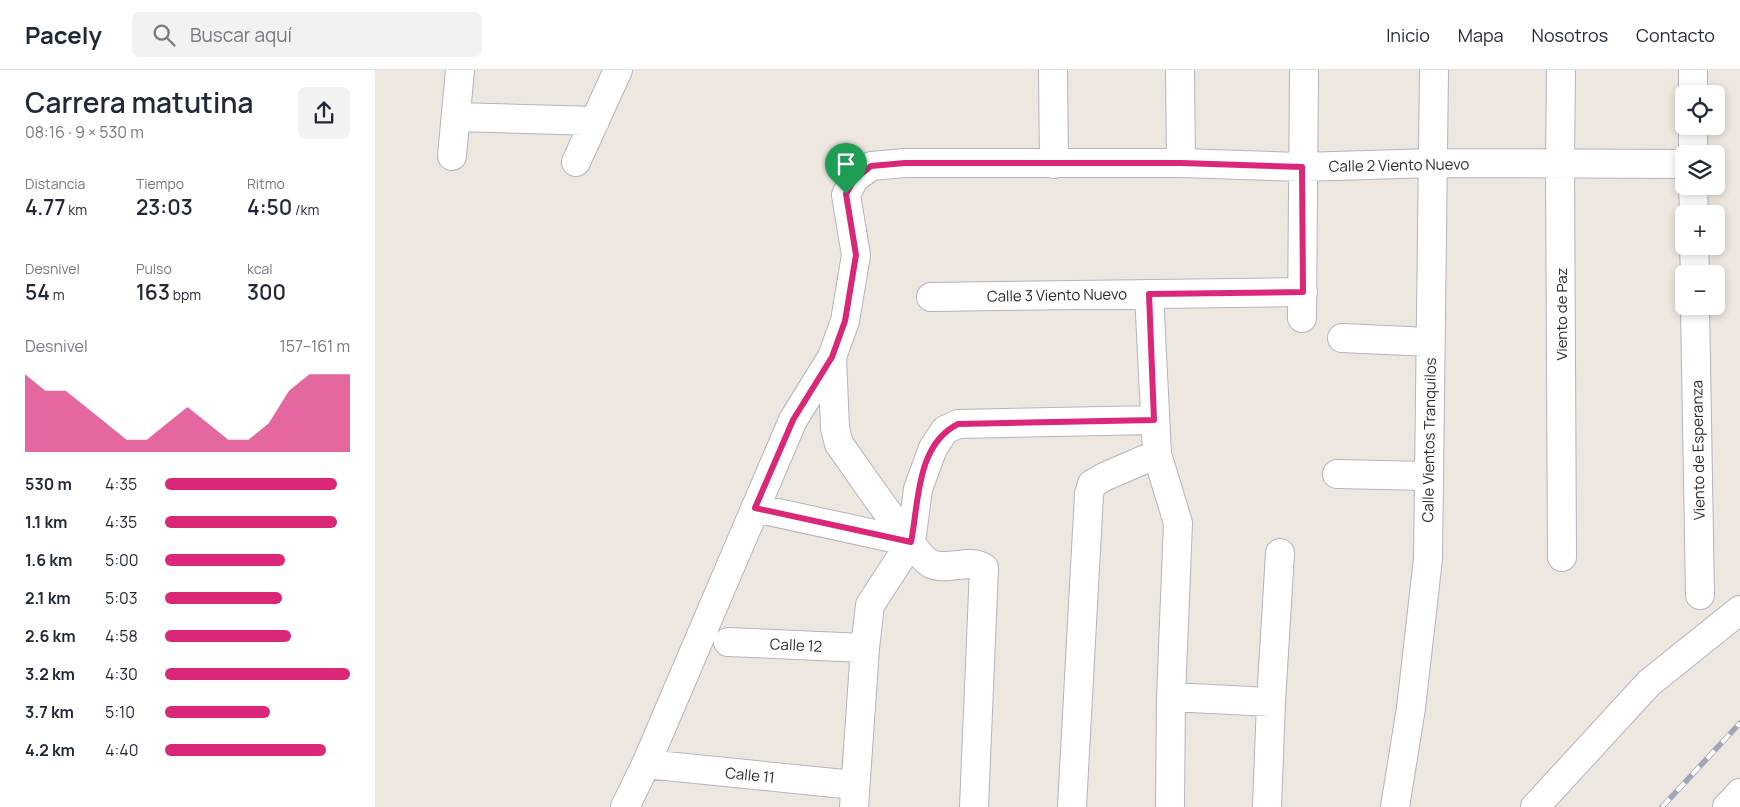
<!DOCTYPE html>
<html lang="es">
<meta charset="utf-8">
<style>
:root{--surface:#fff;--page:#f2f2f3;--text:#1f2937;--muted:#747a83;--line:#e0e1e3;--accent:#db2777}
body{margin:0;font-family:Manrope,sans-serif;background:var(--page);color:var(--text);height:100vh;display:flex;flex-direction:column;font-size:19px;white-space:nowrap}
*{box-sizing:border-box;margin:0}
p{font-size:16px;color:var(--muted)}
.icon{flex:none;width:28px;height:28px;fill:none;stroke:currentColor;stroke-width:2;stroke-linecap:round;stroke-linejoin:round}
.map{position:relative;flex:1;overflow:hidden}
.details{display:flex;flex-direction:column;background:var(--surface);width:375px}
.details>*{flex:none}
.controls{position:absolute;left:1300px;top:15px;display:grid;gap:10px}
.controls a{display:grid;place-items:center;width:50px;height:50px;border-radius:8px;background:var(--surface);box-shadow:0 2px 8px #0003;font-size:25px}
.pin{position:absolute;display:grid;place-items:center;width:42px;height:42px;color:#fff;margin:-51px -21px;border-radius:50% 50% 50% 0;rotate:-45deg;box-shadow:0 0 5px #0007}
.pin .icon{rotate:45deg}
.round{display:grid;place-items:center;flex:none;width:52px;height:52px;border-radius:8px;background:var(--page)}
.summary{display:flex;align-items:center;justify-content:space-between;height:85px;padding:0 25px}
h1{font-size:28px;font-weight:600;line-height:38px}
.metrics{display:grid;grid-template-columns:repeat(3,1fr);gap:8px;height:85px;padding:5px 25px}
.metrics div{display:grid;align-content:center}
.metrics b{font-size:21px;font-weight:600}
.metrics small{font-size:14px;font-weight:400}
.metrics p{font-size:14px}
.chart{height:140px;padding:10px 25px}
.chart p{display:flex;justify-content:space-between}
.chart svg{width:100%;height:90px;margin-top:5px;fill:var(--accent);opacity:.7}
ul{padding:0 25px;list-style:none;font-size:16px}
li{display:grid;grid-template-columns:80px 60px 1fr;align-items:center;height:38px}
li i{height:12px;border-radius:6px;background:var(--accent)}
header{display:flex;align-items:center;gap:30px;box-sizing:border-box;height:70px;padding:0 25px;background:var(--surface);border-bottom:1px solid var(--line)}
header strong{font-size:24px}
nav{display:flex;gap:28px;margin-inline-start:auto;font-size:18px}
.search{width:350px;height:45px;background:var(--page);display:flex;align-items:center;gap:12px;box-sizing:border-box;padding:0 18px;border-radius:8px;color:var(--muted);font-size:19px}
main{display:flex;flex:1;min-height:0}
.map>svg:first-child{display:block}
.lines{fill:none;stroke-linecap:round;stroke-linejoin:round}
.minor-casing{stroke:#b2b5c0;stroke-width:30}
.minor{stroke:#fff;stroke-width:28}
.rail-casing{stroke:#a1a4b7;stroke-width:5.5}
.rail{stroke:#fff;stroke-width:4;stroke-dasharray:11;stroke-linecap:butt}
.route-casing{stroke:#fff;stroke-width:10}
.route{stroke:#db2777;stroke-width:6}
.labels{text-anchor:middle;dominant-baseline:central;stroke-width:4;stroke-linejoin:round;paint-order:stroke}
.street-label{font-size:15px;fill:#2c2c2c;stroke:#fff}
</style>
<header>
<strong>Pacely</strong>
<div class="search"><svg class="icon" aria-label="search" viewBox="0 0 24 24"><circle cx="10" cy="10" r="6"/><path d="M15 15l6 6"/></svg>Buscar aquí</div>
<nav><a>Inicio</a><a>Mapa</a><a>Nosotros</a><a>Contacto</a></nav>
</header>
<main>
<section class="details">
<div class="summary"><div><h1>Carrera matutina</h1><p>08:16 · 9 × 530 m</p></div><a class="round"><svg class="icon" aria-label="share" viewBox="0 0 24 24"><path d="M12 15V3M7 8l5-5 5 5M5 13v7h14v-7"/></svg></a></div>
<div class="metrics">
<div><p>Distancia</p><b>4.77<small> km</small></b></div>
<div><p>Tiempo</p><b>23:03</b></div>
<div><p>Ritmo</p><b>4:50<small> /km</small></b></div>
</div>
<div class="metrics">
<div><p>Desnivel</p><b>54<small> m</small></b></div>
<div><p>Pulso</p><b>163<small> bpm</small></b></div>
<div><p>kcal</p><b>300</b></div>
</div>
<div class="chart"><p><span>Desnivel</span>157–161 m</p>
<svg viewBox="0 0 160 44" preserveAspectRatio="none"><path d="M0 44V6L10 14L20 14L30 22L40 30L50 38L60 38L70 30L80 22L90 30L100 38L110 38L120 30L130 14L140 6L150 6L160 6V44z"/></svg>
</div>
<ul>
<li><b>530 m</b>4:35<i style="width:93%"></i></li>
<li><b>1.1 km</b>4:35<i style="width:93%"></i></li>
<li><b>1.6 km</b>5:00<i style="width:65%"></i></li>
<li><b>2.1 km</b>5:03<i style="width:63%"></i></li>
<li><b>2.6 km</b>4:58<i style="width:68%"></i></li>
<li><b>3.2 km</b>4:30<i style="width:100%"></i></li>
<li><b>3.7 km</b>5:10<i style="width:57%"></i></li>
<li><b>4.2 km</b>4:40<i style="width:87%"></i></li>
</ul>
</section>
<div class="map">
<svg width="1365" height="737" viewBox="0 0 1365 737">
<rect width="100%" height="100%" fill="#eee7df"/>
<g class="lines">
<g class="minor-casing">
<path id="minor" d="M678,0l1,94
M805,0l1,93
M1186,0l-1,94 2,393
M1318,24v-24
M81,47l139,4
M1318,84v-28
M77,86l8,-86
M201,92l42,-92
M1318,116l1,28
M1319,176l1,28
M774,224l8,160 21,69 -7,174 -1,110
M556,227l372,-5
M1320,236l5,289
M927,248l2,-248
M967,268l88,4
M457,287l3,71 4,16c14,19 78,114 92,120 18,7 38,-6 53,4l-10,239
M962,404l91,2
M380,438l156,34
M353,572l137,6
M796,627l100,5
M271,694l208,21
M250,737l21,-43 147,-344 39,-63 13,-36 11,-66 -10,-60 8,-16 17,-13 34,-3h276l121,4 131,-4 251,1
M479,737l11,-159 5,-43 41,-63 7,-53 15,-41 12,-18 13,-6 196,-4
M697,737l17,-313 3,-10 12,-7 53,-23
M892,737l4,-105 9,-149
M1020,737l16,-99 17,-149 6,-489
M1160,737l114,-124 91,-73
M1352,737l13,-14"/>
</g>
<use href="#minor" class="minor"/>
<g class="rail-casing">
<path id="rail" d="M1287,737l78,-84"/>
</g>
<use href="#rail" class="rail"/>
</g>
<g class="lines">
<g class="route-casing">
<path id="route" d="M530,93h276l121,4 1,125 -154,2 5,126 -196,4c-42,21 -39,78 -47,118l-156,-34 38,-88 39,-63 13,-36 11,-66 -10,-61 8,-14 17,-14z"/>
</g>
<use href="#route" class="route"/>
</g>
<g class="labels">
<g class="street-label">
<text transform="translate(1024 95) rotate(-1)">Calle 2 Viento Nuevo</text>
<text transform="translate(682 225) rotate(-1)">Calle 3 Viento Nuevo</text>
<text transform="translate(1186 244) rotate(-90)">Viento de Paz</text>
<text transform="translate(1054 370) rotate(-89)">Calle Vientos Tranquilos</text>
<text transform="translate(1323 380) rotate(-91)">Viento de Esperanza</text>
<text transform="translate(421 575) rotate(3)">Calle 12</text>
<text transform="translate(375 705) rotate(6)">Calle 11</text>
</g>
</g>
</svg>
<div class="controls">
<a><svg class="icon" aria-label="locate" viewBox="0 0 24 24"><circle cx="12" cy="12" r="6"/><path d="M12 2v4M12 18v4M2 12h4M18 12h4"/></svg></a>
<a><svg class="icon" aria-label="layers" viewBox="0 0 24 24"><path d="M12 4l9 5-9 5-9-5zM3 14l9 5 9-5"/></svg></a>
<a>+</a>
<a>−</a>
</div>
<div class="pin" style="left:471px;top:124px;background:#1e9e55"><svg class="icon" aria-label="arrive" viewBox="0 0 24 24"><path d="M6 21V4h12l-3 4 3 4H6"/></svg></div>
</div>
</main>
